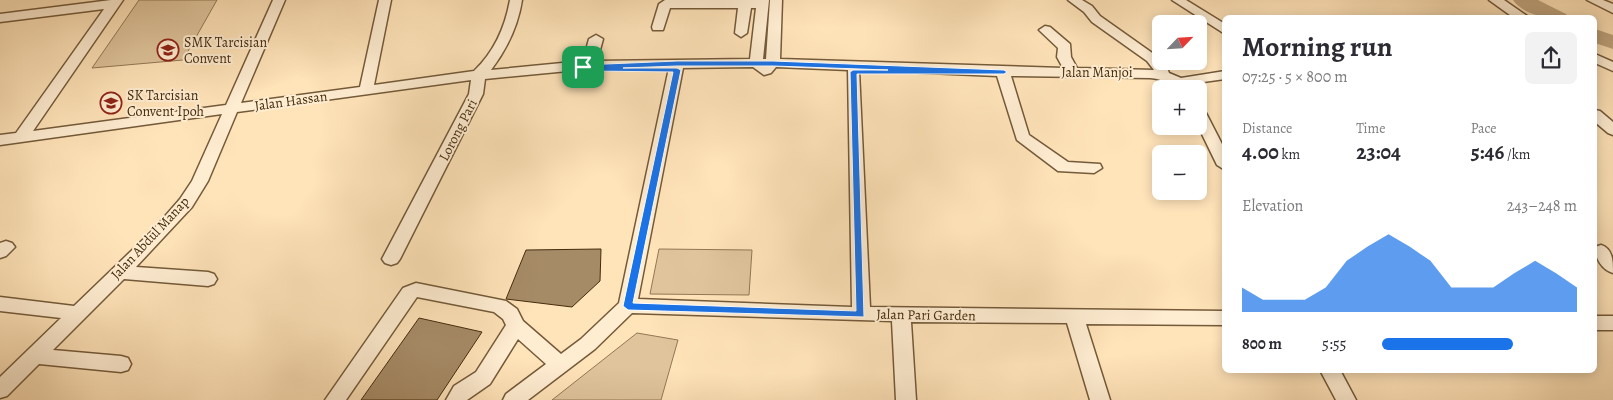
<!DOCTYPE html>
<meta charset="utf-8">
<style>
:root{--surface:#fff;--page:#f2f2f3;--text:#2b2b33;--muted:#7c7c81;--accent:#1a73e8}
body{margin:0;font-family:Alegreya,serif;background:var(--page);color:var(--text);height:100vh;display:flex;flex-direction:column;font-size:19px;white-space:nowrap}
*{box-sizing:border-box;margin:0}
p{font-size:16px;color:var(--muted)}
.icon{flex:none;width:28px;height:28px;fill:none;stroke:currentColor;stroke-width:2;stroke-linecap:round;stroke-linejoin:round}
.map{position:relative;flex:1;overflow:hidden}
.panel{position:absolute;left:1222px;top:15px;width:375px;height:358px;display:flex;flex-direction:column;background:var(--surface);border-radius:8px;box-shadow:0 2px 12px #0003}
.panel>*{flex:none}
.needle{width:32px;rotate:65deg}
.fabs{position:absolute;left:1152px;top:15px;display:grid;gap:10px}
.fabs a{display:grid;place-items:center;width:55px;height:55px;border-radius:8px;background:var(--surface);box-shadow:0 2px 12px #0003;font-size:25px}
.pin{position:absolute;display:grid;place-items:center;width:42px;height:42px;color:#fff;margin:-21px;border-radius:10px;box-shadow:0 2px 8px #0006}
.round{display:grid;place-items:center;flex:none;width:52px;height:52px;border-radius:8px;background:var(--page)}
.head{display:flex;align-items:center;justify-content:space-between;height:85px;padding:0 20px}
h1{font-size:28px;font-weight:700;line-height:38px}
.metrics{display:grid;grid-template-columns:repeat(3,1fr);gap:8px;height:85px;padding:5px 20px}
.metrics div{display:grid;align-content:center}
.metrics b{font-size:21px;font-weight:700}
.metrics small{font-size:14px;font-weight:400}
.metrics p{font-size:14px}
.chart{height:140px;padding:10px 20px}
.chart p{display:flex;justify-content:space-between}
.chart svg{width:100%;height:90px;margin-top:5px;fill:var(--accent);opacity:.7}
ul{padding:0 20px;list-style:none;font-size:16px}
li{display:grid;grid-template-columns:80px 60px 1fr;align-items:center;height:38px}
li i{height:12px;border-radius:6px;background:var(--accent)}
.map>svg:first-child{display:block}
.green{fill:#dfc49c;stroke:#927855}
.lines{fill:none;stroke-linecap:round;stroke-linejoin:round}
.river{fill:#c0a57f;fill-rule:evenodd}
.building{fill:#a68b67;stroke:#452c0e}
.minor-casing{stroke:#745a39;stroke-width:3}
.minor{fill:#ffedd2;fill-rule:evenodd}
.route{fill:#1a73e8;stroke:#fff;fill-rule:evenodd}
.labels{text-anchor:middle;dominant-baseline:central;stroke-width:4;stroke-linejoin:round;paint-order:stroke}
.poi-label{font-size:14px;fill:#452c0e;stroke:#ffedd2;text-anchor:start}
.street-label{font-size:14px;fill:#452c0e;stroke:#ffedd2}
</style>
<div class="map">
<svg width="1613" height="400" viewBox="0 0 1613 400">
<rect width="100%" height="100%" fill="#ffe3b9"/>
<filter id="stains"><feTurbulence type="fractalNoise" baseFrequency=".004" numOctaves="4"/><feColorMatrix values="0 0 0 0 .2 0 0 0 0 .09 0 0 0 0 .02 0 0 0 .5 -.17"/></filter>
<radialGradient id="worn" r=".72"><stop offset=".6" stop-color="#630" stop-opacity="0"/><stop offset="1" stop-color="#630" stop-opacity=".3"/></radialGradient>
<path class="green" d="M139,0h78l-34,60 -91,8z
M659,249l93,1 -3,45 -99,-1z
M637,333l41,7 -17,60h-109z"/>
<g class="lines">
<path class="river" d="M1513,0h25l28,14 3,4c-19,0 -44,-1 -56,-18z
M1595,29l18,6v14l-18,-6z"/>
</g>
<path class="building" d="M601,249l-1,32 -28,26 -66,-8 20,-49z
M419,318l63,14 -45,68h-76z"/>
<g class="lines">
<g class="minor-casing">
<path id="minor" d="M111,0h12l-90,131 193,-26 47,-105h12l-44,103 119,-16 19,-87h12l-17,85 100,-14c20,-19 31,-43 36,-71h12c-4,26 -15,49 -31,70l92,-9 6,-22 7,-4 7,4 -6,22 153,-2 6,-51h-5l-4,25 -6,4 -6,-4 3,-25h-68l-7,22h-10l-1,-3 7,-23 6,-4h104l-6,59h3l4,-59h12l-2,59 283,9 -6,-11 1,-9 -19,-18 6,-4 5,1 20,17 1,13 6,11 77,2 -7,-9 -55,-39 -8,-10 -16,-12h14l10,6 8,10 65,46 4,11 12,5 44,-7v8l-36,5 4,5c-17,0 -26,-10 -43,-11l-139,-2 18,59 39,27 32,2 2,4 -8,5 -36,-2 -41,-31 -20,-64 -138,-6 11,237 355,4v14l-139,-1 24,76h-20l-23,-77 -156,-1 5,78h-20l-4,-79 -260,-8 -37,36 -67,51h-25l3,-6 40,-30 -28,-25 -28,45 -23,16h-21l8,-14 22,-14 30,-47 -3,-6 -9,-7 -77,-15 -71,103h-21l78,-112 13,-5 90,18 11,8 6,12 38,33 20,-15 38,-36 50,-235 -80,1 -104,10 -2,15 -83,165 -3,4 -6,2 -6,-2 -3,-4 87,-165 2,-14 -234,32 -29,69 -16,26 -56,60 72,5 6,2 3,5 -3,5 -6,2 -84,-7 -71,71 68,6 7,2 3,6 -3,6 -7,2 -82,-8 -32,32 -7,2v-21l61,-59 -61,-7v-14l74,9 79,-76 27,-31 12,-18 30,-67 -222,31v-10l16,-2 88,-124 -104,13v-8zM753,67l11,8 7,-2 5,-6 72,3 4,237 -214,-8 45,-231z
M1172,0h14l39,24v10z
M1489,0h15l26,18h-16z
M1587,0h16l10,4v9z
M1595,54l18,8v9l-18,-8z
M1199,109l7,4 19,37v20l-8,-5 -19,-39z
M1595,110l5,1 13,11v13l-5,-2 -13,-11z
M6,241l6,2 3,4 -9,9 -6,2v-15z
M1601,245c12,4 12,16 12,28 -11,-3 -18,-15 -18,-26z
M1595,316h18v14h-18z
M1320,370h20l16,30h-20z"/>
</g>
<use href="#minor" class="minor"/>
</g>
<path class="route" d="M677,61h96l231,9 3,2 -3,2h-147l7,243 -236,-7 -5,-4 50,-234 -83,-1 -10,-4 3,-2zM677,66h96l115,4h-35l-3,2 6,239 -223,-8 48,-233 -4,-2h-54z"/>
<defs>
<g id="school-ring" transform="scale(1.125)"><circle r="9.5" fill="#ffedd2" stroke="#8f2418" stroke-width="1.5"/><path d="M0-5L7-2L0 1L-7-2ZM-4 1L0 2.5L4 1V4Q0 6-4 4Z" fill="#8f2418"/></g>
</defs>
<g fill-rule="evenodd">
<use href="#school-ring" x="168" y="50"/>
<use href="#school-ring" x="111" y="103"/>
</g>
<g class="labels">
<g class="poi-label">
<text x="184" y="42">SMK Tarcisian<tspan x="184" dy="16">Convent</tspan></text>
<text x="127" y="95">SK Tarcisian<tspan x="127" dy="16">Convent Ipoh</tspan></text>
</g>
<g class="street-label">
<text x="1097" y="72">Jalan Manjoi</text>
<text transform="translate(291 101) rotate(-8)">Jalan Hassan</text>
<text transform="translate(458 130) rotate(-63)">Lorong Pari</text>
<text transform="translate(150 238) rotate(-47)">Jalan Abdul Manap</text>
<text transform="translate(926 315) rotate(1)">Jalan Pari Garden</text>
</g>
</g>
<rect width="100%" height="100%" filter="url(#stains)"/>
<rect width="100%" height="100%" fill="url(#worn)"/>
</svg>
<div class="fabs">
<a><svg class="needle" viewBox="-14 -14 28 28"><path d="M0-13l5 13h-10z" fill="#e53935"/><path d="M0 13l5-13h-10z" fill="#7c7c81"/></svg></a>
<a>+</a>
<a>−</a>
</div>
<div class="pin" style="left:583px;top:67px;background:#1e9e55"><svg class="icon" aria-label="arrive" viewBox="0 0 24 24"><path d="M6 21V4h12l-3 4 3 4H6"/></svg></div>
<section class="panel">
<div class="head"><div><h1>Morning run</h1><p>07:25 · 5 × 800 m</p></div><a class="round"><svg class="icon" aria-label="share" viewBox="0 0 24 24"><path d="M12 15V3M7 8l5-5 5 5M5 13v7h14v-7"/></svg></a></div>
<div class="metrics">
<div><p>Distance</p><b>4.00<small> km</small></b></div>
<div><p>Time</p><b>23:04</b></div>
<div><p>Pace</p><b>5:46<small> /km</small></b></div>
</div>
<div class="chart"><p><span>Elevation</span>243–248 m</p>
<svg viewBox="0 0 160 44" preserveAspectRatio="none"><path d="M0 44V32L10 38L20 38L30 38L40 32L50 19L60 12L70 6L80 12L90 19L100 32L110 32L120 32L130 25L140 19L150 25L160 32V44z"/></svg>
</div>
<ul>
<li><b>800 m</b>5:55<i style="width:67%"></i></li>
</ul>
</section>
</div>
